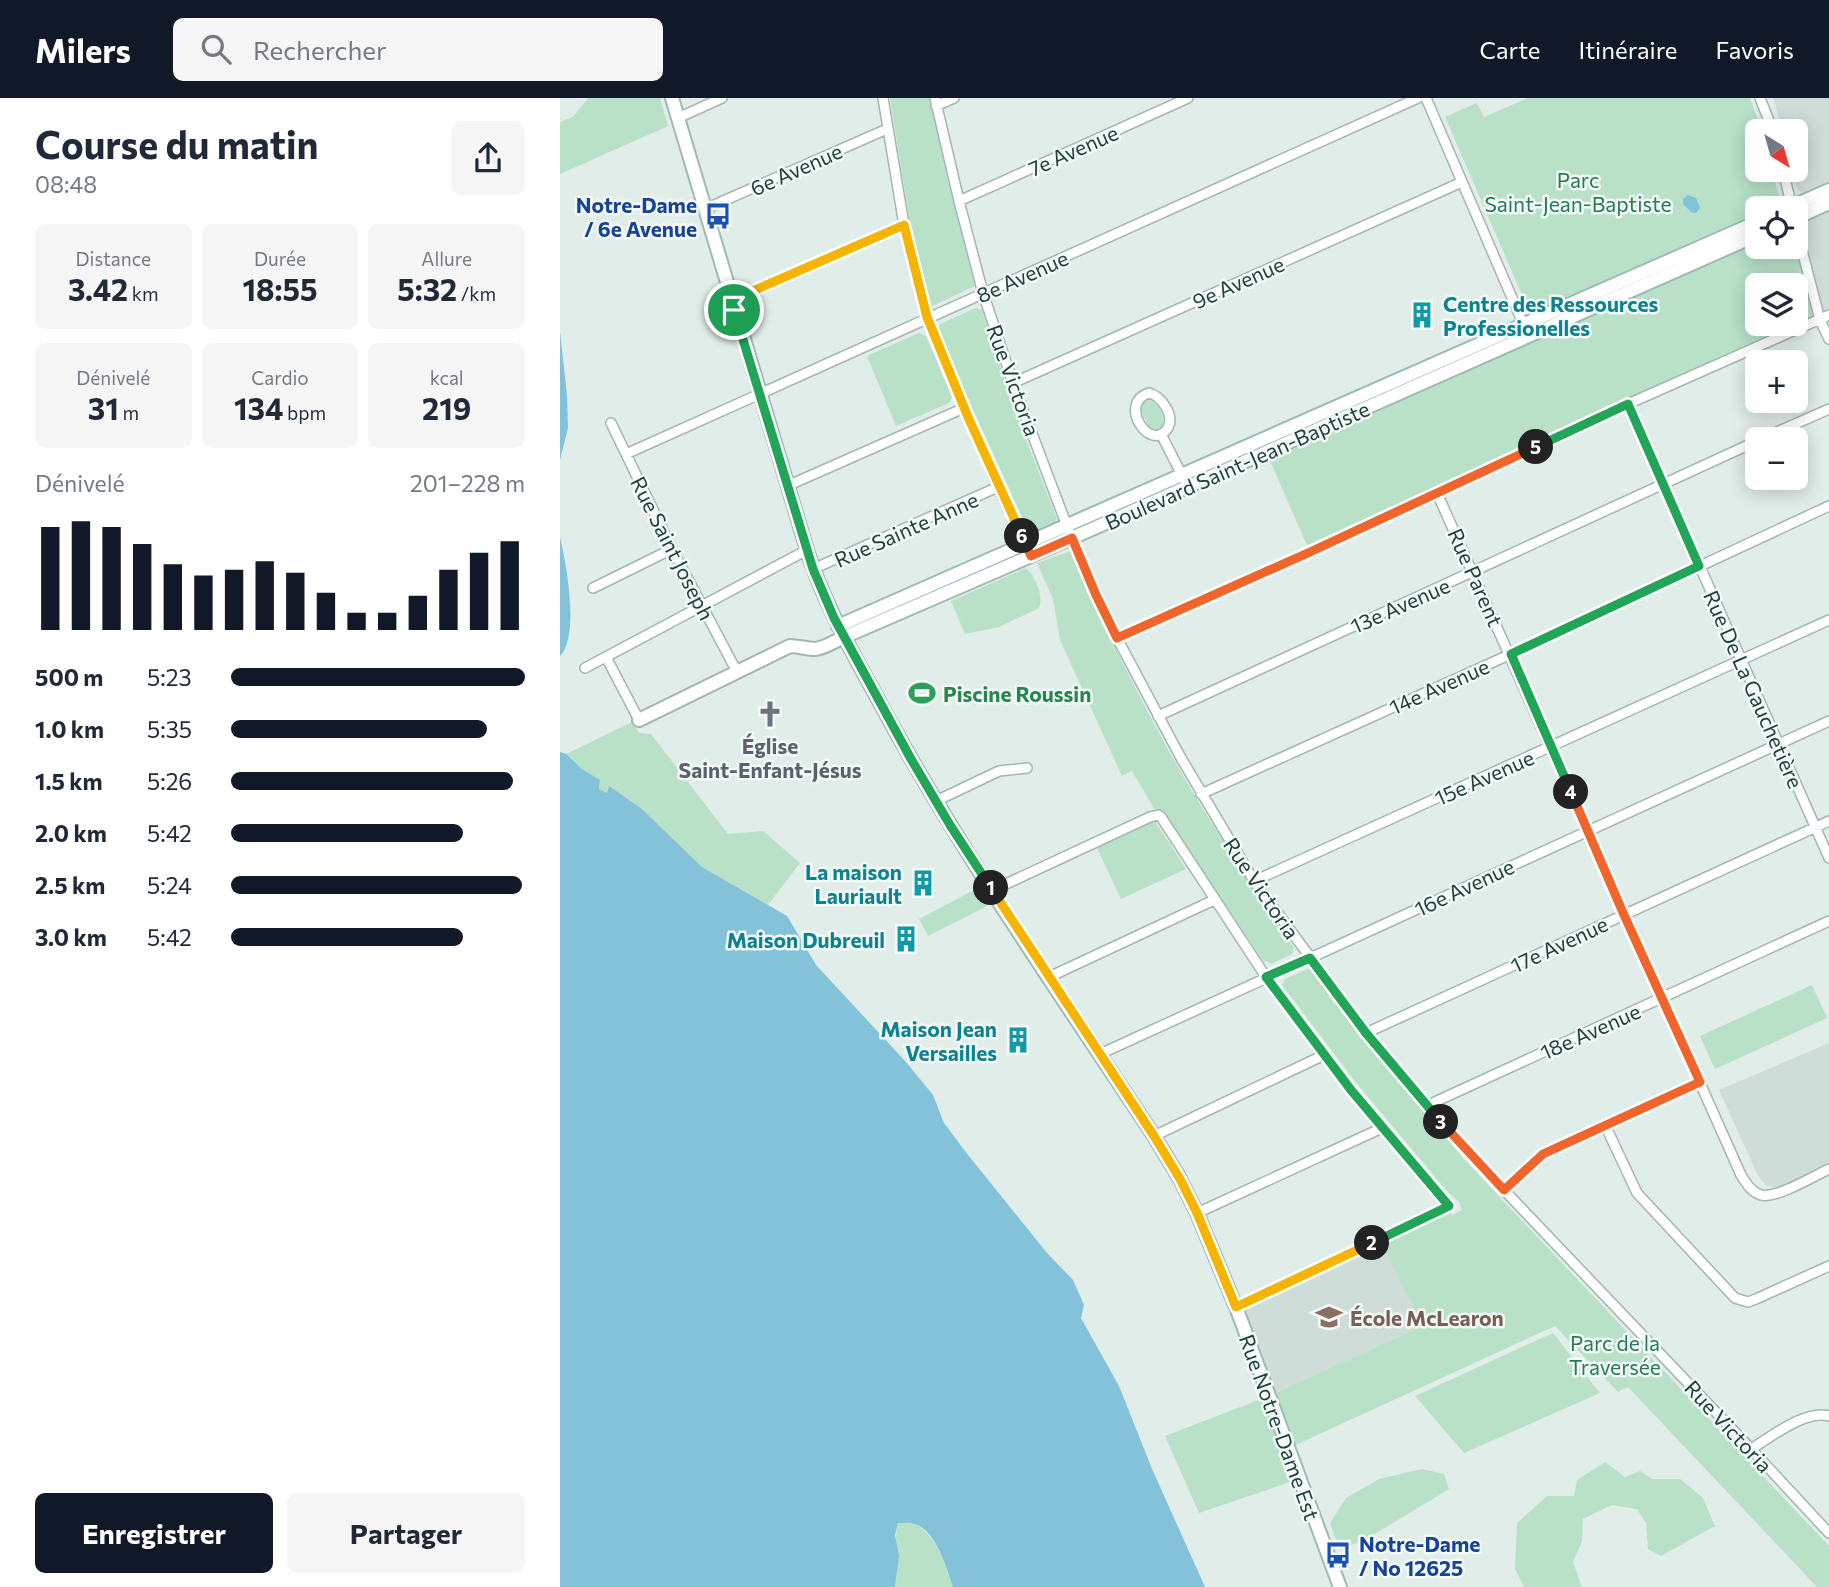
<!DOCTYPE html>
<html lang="fr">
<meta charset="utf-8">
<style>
:root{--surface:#fff;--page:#f6f6f7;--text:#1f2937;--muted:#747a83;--accent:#111827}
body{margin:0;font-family:Commissioner,sans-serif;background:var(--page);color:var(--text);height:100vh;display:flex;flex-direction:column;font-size:26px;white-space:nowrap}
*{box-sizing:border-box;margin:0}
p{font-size:23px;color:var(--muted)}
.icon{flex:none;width:38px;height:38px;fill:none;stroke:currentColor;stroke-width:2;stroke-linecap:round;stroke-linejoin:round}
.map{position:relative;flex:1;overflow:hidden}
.drawer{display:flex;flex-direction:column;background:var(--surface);width:560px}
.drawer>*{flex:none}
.needle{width:46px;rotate:143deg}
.buttons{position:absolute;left:1185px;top:21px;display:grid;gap:14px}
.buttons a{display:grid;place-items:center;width:63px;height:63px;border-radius:10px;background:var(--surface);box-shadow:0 4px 18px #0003;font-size:35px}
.pin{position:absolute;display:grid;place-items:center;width:60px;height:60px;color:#fff;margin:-30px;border:4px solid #fff;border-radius:50%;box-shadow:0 2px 7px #0007}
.km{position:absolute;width:35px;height:35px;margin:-18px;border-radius:50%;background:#222;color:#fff;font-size:19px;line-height:35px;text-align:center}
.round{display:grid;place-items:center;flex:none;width:74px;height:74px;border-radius:10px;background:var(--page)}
.head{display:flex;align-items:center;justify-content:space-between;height:119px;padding:0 35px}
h1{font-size:38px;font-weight:700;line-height:52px}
.metrics{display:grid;grid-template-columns:repeat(3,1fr);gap:10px;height:119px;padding:7px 35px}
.metrics div{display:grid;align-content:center;border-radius:10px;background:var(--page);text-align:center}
.metrics b{font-size:30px;font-weight:700}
.metrics small{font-size:19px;font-weight:400}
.metrics p{font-size:19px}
.chart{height:196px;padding:14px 35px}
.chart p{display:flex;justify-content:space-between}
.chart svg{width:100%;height:126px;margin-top:7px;stroke:var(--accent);stroke-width:6}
.primary-button{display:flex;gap:14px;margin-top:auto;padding:14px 35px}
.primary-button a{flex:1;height:80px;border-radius:10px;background:var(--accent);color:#fff;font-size:28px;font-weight:700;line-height:80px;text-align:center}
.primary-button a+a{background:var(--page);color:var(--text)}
ul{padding:0 35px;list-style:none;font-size:23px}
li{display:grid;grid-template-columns:112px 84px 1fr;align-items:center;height:52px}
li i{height:18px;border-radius:9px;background:var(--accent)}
header{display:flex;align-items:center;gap:42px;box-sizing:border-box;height:98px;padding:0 35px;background:var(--accent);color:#fff}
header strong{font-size:33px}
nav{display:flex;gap:38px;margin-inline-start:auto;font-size:24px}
.search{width:490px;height:63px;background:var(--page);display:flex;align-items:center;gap:18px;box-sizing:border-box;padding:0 24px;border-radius:10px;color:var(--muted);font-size:26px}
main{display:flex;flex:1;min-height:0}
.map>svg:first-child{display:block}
.built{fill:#cfddd9}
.green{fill:#b8e1c8;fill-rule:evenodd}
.water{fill:#83c2d9}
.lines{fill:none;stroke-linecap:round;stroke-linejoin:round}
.minor-casing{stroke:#a3b6b1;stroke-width:12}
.tertiary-casing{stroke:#a3b6b1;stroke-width:16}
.secondary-casing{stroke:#9ebab4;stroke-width:16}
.minor{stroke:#fff;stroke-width:9}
.tertiary{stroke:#fff;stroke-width:12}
.secondary{stroke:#fff;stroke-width:12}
.split-1-casing{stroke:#fff;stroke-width:14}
.split-2-casing{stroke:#fff;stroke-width:14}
.split-3-casing{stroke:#fff;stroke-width:14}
.split-4-casing{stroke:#fff;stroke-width:14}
.split-5-casing{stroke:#fff;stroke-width:14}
.split-6-casing{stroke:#fff;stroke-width:14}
.split-7-casing{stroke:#fff;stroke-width:14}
.split-1{stroke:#22a559;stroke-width:9}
.split-2{stroke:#f5b400;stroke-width:9}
.split-3{stroke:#22a559;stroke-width:9}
.split-4{stroke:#f0652b;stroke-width:9}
.split-5{stroke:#22a559;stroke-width:9}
.split-6{stroke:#f0652b;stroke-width:9}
.split-7{stroke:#f5b400;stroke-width:9}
.labels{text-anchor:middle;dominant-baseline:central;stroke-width:5;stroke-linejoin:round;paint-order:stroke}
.street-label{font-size:21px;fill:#1f403b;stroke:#f2f9f7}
.park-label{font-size:21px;fill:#257c50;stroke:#f2f9f7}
.transit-label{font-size:21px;font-weight:bold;fill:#164399;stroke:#f2f9f7;text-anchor:end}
.culture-label{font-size:21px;font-weight:bold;fill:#0d838f;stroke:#f2f9f7;text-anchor:end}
.leisure-label{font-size:21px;font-weight:bold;fill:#27864d;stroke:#f2f9f7;text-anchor:start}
.worship-label{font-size:21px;font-weight:bold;fill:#5b616d;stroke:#f2f9f7}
.education-label{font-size:21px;font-weight:bold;fill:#785e54;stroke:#f2f9f7;text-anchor:start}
</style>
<header>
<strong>Milers</strong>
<div class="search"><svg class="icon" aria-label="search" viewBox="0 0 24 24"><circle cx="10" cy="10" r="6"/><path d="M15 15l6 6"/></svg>Rechercher</div>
<nav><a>Carte</a><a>Itinéraire</a><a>Favoris</a></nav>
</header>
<main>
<section class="drawer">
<div class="head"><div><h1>Course du matin</h1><p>08:48</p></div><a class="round"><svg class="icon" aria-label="share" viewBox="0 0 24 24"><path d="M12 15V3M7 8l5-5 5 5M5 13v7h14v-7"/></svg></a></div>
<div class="metrics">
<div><p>Distance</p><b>3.42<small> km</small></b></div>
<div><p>Durée</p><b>18:55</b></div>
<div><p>Allure</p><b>5:32<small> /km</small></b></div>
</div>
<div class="metrics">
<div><p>Dénivelé</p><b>31<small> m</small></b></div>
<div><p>Cardio</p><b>134<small> bpm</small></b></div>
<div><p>kcal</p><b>219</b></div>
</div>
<div class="chart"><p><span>Dénivelé</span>201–228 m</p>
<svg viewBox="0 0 160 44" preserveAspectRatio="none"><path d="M5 44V8M15 44V6M25 44V8M35 44V14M45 44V21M55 44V25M65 44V23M75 44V20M85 44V24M95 44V31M105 44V38M115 44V38M125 44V32M135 44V23M145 44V17M155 44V13"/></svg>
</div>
<ul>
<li><b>500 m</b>5:23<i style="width:100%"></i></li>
<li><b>1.0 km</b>5:35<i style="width:87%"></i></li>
<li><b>1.5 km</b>5:26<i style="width:96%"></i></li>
<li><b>2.0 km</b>5:42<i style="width:79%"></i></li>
<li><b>2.5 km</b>5:24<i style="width:99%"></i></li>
<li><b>3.0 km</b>5:42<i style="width:79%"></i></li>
</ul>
<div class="primary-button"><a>Enregistrer</a><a>Partager</a></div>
</section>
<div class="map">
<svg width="1269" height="1489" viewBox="0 0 1269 1489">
<rect width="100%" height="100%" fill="#e1ede9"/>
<path class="built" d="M1213,0h56v85l-26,10 -5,-2 -5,-21h3v-39h-13z
M1269,105v112l-9,5 -24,-102z
M1269,945v121l-51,25 -12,-4 -8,-9 -39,-86z
M820,1141l44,87 -155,70 -33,-89z"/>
<path class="green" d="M28,0h72l8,28 -108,48v-52l13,-5z
M330,0h40l20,91 25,97 -45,21 -2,-6 1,-6 -19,-72z
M968,0h222l12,33h-5v39h15l8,30 -2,3 -11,5h-10v5l-223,99 -5,-1 -84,-194 32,-14 7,14z
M1236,129l24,93 -510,232 -44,-100 491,-217v12h39zM1197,187h39v39h-39z
M416,210l6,2 32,99 43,110 -1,6 -23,10h-8l-2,-6v-10l-52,-114 -33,-77 2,-4z
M359,235l7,3 26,61 -3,6 -53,23 -29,-70z
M589,302c10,3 15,16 14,25l-6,5 -8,-3 -8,-16 1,-8z
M511,453c34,79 72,156 115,230 34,57 71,112 108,167l-2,6 -21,10 -5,-3 -2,1 -100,-149 -5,-3h-4l-23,-39 -10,5 -62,-136 -7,-41 -16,-36z
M466,470c9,8 18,27 13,40l-40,19 -34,7 -14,-33z
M72,624l7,11 12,1 77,100 35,-3 37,32 -32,42 -66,-38 -60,-58 -33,-22 -2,6 -8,-4 1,-9 -18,-11 -16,-15z
M595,723l31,48 -65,30 -24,-51z
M416,791l11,17 -59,30 -9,-17z
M750,870l47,62 105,127 367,389v41h-12l-189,-200 -10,5 -63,-66 -266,122 10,31 -100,34 -34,-77 104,-40 154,-70 -43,-87 68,-32 4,8 10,-5 -3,-8 -13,-12 -92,-110 -72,-95 3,-6z
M1252,887l15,33 -112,51 -15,-33z
M993,1235l47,60 -136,60 -49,-57z
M1045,1364l20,15 15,-6 12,8h28l23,19 12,28 -54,30 -13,-7 -2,-26 -9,-14 -25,-4 -29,14 -1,22 -9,21 9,25h-58l-9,-18 2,-46 30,-27h27l3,-16z
M862,1371l22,5 5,15 -79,48 -30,13 -10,-27 16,-25 33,-19z
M352,1424c27,15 31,39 41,65h-58c5,-21 -2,-43 3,-64z"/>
<path class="water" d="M1128,97l8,3 4,10 -4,5 -5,-1 -8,-8v-5z
M0,234l7,63 1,33 -8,32z
M0,439c6,26 20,99 0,119z
M0,654l6,2 16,15 18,11 -1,9 8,4 2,-7 33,23 60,58 85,49 29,49 90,97 27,33 11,28 24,32 79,98 26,27 11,25 -3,13 38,68 33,83 53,118h-252c-7,-20 -16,-55 -38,-63 -6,-2 -12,-1 -17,-1l-3,12 4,20 -4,32h-335z"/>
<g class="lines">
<g class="minor-casing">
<path id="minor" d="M323,0l21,127 23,92 71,170 29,60
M375,0l24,103 24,92 30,90 63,167 41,88 64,120 73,123 112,152 97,114 288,302 78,84
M866,0l99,230
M1200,0l13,33
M376,8l18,-8
M118,20l44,-20
M1223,72l9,38
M399,103l229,-103
M145,111l182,-80
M1236,129l24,93 9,19
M172,202l172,-75
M453,285l449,-201
M589,295c12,3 27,23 18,36 -17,24 -50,-26 -18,-36z
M1068,306l201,454
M51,325l61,126 65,123
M601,336l27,53
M1201,341l68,-30
M66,356l792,-356
M227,388l177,-78
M877,395l304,682c5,8 10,17 20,20 15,4 53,-19 68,-26
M253,471l185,-82
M33,490l79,-39
M557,540l193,-86 318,-148 201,-89
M46,559l33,63
M25,570l222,-118
M598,618l599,-275
M641,696l310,-140 318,-148
M376,703l63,-30 28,-3
M694,783l575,-261
M433,792l157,-73 8,-2 3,2 105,160 85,113 98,116 -213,101
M489,879l165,-77
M806,935l463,-212
M540,956l729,-333
M866,1008l403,-185
M1046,1029l31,66 98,105 13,4 8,-3 73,-33
M594,1038l170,-81
M944,1092l31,-30 8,-6 157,-72
M637,1115l185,-85
M1191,1351c20,-12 55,-40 78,-33"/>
</g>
<g class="tertiary-casing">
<path id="tertiary" d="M79,622l151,-74c8,0 17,3 25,3 10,-1 20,-8 29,-12"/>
</g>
<g class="secondary-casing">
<path id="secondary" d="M112,0l135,452c17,54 46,103 73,153 81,150 180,291 274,433l26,43 17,34 39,94 104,280
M1228,110l41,-18
M1236,120l33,-15
M278,528l919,-404
M284,539l187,-81 726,-321"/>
</g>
<use href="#minor" class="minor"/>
<use href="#tertiary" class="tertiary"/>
<use href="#secondary" class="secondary"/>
</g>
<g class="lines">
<g class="split-1-casing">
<path id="split-1" d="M174,212l79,259 21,49 77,141 39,66 41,63"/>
</g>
<g class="split-2-casing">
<path id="split-2" d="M431,790l163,248 26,43 17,34 39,94 136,-64"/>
</g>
<g class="split-3-casing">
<path id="split-3" d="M812,1145l77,-37 -98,-116 -85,-113 44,-19 56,75 75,89"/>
</g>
<g class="split-4-casing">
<path id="split-4" d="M881,1024l63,68 39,-36 157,-72 -76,-167 -53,-123"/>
</g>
<g class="split-5-casing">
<path id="split-5" d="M976,349l92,-43 71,162 -188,88 60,138"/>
</g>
<g class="split-6-casing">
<path id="split-6" d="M462,438l9,20 41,-18 24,57 21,43 193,-86 226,-105"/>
</g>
<g class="split-7-casing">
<path id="split-7" d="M174,212l-2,-10 172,-75 23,92 41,100 54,119"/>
</g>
<use href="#split-1" class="split-1"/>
<use href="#split-2" class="split-2"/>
<use href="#split-3" class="split-3"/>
<use href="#split-4" class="split-4"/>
<use href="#split-5" class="split-5"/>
<use href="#split-6" class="split-6"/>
<use href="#split-7" class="split-7"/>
</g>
<defs>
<g id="bus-bare" transform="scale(2.1)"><path d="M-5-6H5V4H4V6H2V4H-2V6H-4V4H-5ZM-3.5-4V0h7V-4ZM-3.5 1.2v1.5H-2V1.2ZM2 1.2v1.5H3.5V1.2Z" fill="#1a4fb4" stroke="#f2f9f7" stroke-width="2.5" paint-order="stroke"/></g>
<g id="building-bare" transform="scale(2.1)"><path d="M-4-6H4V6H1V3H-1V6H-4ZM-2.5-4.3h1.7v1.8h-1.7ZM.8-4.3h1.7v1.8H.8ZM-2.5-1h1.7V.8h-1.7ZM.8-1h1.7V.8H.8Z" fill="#0f9aa8" stroke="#f2f9f7" stroke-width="2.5" paint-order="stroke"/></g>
<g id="stadium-bare" transform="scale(2.1)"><path d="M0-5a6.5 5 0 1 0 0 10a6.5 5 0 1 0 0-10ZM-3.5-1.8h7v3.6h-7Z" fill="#2e9e5b" stroke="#f2f9f7" stroke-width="2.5" paint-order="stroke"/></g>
<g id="church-bare" transform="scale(2.1)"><path d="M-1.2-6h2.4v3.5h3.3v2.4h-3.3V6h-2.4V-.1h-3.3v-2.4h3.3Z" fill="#6b7280" stroke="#f2f9f7" stroke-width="2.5" paint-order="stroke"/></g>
<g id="school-bare" transform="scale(2.1)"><path d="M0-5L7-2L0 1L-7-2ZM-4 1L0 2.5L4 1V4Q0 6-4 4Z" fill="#8d6e63" stroke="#f2f9f7" stroke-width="2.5" paint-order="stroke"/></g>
</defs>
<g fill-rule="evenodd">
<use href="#bus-bare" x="158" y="118"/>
<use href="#building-bare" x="862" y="217"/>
<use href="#stadium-bare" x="362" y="595"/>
<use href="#church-bare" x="210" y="616"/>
<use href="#building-bare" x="363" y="785"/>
<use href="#building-bare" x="346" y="841"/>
<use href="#building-bare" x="458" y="942"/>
<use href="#school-bare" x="769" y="1219"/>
<use href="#bus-bare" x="778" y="1457"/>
</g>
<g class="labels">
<g class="street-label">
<text transform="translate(513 52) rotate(-24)">7e Avenue</text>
<text transform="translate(236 71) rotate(-24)">6e Avenue</text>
<text transform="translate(462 178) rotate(-24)">8e Avenue</text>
<text transform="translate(678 184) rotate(-24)">9e Avenue</text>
<text transform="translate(454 282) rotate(70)">Rue Victoria</text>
<text transform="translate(677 367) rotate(-24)">Boulevard Saint-Jean-Baptiste</text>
<text transform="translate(346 431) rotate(-24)">Rue Sainte Anne</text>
<text transform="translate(113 450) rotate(63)">Rue Saint Joseph</text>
<text transform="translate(916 479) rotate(66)">Rue Parent</text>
<text transform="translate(840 507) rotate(-24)">13e Avenue</text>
<text transform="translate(879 588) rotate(-24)">14e Avenue</text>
<text transform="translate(1194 591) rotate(66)">Rue De La Gauchetière</text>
<text transform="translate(924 679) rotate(-24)">15e Avenue</text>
<text transform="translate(904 789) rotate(-25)">16e Avenue</text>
<text transform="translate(702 790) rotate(56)">Rue Victoria</text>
<text transform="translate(999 846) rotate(-25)">17e Avenue</text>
<text transform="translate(1030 933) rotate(-24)">18e Avenue</text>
<text transform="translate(1169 1328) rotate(47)">Rue Victoria</text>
<text transform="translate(720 1329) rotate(70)">Rue Notre-Dame Est</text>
</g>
<g class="park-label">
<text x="1018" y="81">Parc<tspan x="1018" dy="24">Saint-Jean-Baptiste</tspan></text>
<text x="1055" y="1244">Parc de la<tspan x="1055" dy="24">Traversée</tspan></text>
</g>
<g class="transit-label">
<text x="137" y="106">Notre-Dame<tspan x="137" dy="24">/ 6e Avenue</tspan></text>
<text x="799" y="1445" text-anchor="start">Notre-Dame<tspan x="799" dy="24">/ No 12625</tspan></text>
</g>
<g class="culture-label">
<text x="883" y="205" text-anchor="start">Centre des Ressources<tspan x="883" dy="24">Professionelles</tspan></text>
<text x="342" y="773">La maison<tspan x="342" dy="24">Lauriault</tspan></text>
<text x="325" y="841">Maison Dubreuil</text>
<text x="437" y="930">Maison Jean<tspan x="437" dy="24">Versailles</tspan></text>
</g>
<g class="leisure-label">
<text x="383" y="595">Piscine Roussin</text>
</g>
<g class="worship-label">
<text x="210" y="647">Église<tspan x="210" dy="24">Saint-Enfant-Jésus</tspan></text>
</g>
<g class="education-label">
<text x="790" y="1219">École McLearon</text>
</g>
</g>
</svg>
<div class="buttons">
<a><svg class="needle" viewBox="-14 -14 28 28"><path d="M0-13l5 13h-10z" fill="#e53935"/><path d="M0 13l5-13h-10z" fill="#747a83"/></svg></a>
<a><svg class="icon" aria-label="locate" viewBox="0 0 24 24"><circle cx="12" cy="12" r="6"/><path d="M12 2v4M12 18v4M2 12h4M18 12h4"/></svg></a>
<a><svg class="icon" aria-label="layers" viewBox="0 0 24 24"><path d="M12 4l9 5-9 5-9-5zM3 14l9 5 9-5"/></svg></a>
<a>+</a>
<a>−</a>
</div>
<div class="pin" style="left:174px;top:212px;background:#1e9e55"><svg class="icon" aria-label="arrive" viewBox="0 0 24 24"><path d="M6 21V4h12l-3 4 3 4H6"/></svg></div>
<b class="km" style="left:431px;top:790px">1</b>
<b class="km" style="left:812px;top:1145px">2</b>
<b class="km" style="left:881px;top:1024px">3</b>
<b class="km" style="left:1011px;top:694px">4</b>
<b class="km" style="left:976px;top:349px">5</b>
<b class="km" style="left:462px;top:438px">6</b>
</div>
</main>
